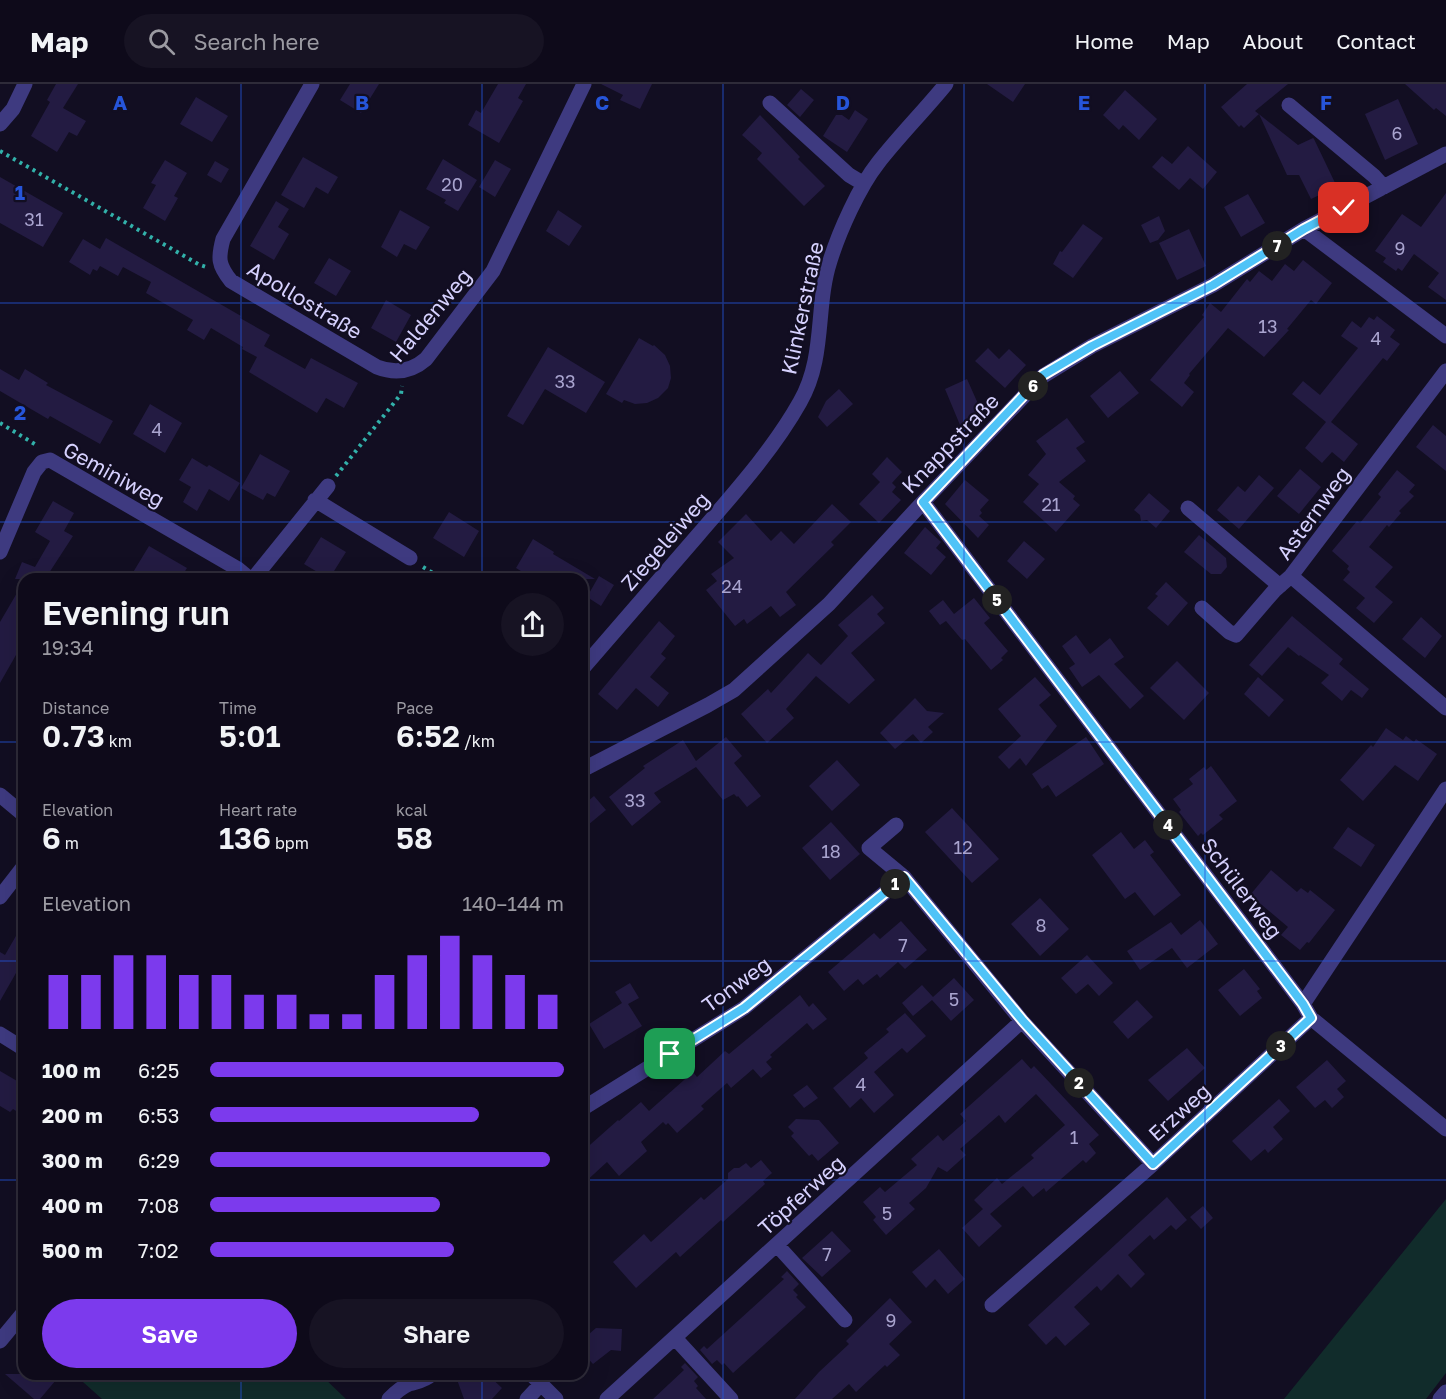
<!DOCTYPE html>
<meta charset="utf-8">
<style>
:root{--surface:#0e0a1a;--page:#171323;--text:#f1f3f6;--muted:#9b9aa2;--line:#2e2b39;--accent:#7c3aed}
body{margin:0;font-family:"Golos Text",sans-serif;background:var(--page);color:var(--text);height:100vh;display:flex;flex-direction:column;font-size:22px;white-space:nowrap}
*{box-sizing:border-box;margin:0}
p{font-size:20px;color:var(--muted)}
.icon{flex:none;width:33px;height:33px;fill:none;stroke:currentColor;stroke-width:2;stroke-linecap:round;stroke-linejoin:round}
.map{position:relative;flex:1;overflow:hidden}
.panel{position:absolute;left:18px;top:489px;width:570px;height:807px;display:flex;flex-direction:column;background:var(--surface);border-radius:18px;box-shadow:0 6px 24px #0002,0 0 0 2px var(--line)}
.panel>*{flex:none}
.pin{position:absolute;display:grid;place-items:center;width:51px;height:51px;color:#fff;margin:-26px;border-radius:12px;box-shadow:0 3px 9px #0006}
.km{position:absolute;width:30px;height:30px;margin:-15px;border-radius:50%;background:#222;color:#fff;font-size:16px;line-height:30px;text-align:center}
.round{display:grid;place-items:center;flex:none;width:63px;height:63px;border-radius:32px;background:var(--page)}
.headline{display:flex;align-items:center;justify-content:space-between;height:102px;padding:0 24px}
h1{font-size:33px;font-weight:600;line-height:45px}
.figures{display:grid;grid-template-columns:repeat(3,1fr);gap:9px;height:102px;padding:6px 24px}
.figures div{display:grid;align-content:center}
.figures b{font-size:30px;font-weight:600}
.figures small{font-size:16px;font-weight:400}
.figures p{font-size:16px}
.chart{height:168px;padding:12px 24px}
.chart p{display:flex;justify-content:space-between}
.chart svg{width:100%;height:108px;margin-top:6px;stroke:var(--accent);stroke-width:6}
.button{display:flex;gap:12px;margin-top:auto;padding:12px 24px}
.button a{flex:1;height:69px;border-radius:36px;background:var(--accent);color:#fff;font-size:24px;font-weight:600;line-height:69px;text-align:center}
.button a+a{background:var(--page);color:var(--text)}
ul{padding:0 24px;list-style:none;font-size:20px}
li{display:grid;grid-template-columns:96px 72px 1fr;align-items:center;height:45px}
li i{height:15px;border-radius:8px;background:var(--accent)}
header{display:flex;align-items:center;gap:36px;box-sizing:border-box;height:84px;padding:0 30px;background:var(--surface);border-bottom:2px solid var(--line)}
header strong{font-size:28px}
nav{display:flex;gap:33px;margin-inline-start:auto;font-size:21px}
.search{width:420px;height:54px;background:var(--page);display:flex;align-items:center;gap:15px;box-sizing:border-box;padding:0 21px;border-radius:33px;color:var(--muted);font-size:22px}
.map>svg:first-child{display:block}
.green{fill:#112c2b}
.building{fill:#231b42}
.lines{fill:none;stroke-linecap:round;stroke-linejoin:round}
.path{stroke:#32b1aa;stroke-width:4;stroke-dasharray:3 4.5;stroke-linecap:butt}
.minor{stroke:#3e3a80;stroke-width:15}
.route-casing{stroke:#fff;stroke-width:12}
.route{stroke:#4fc3f7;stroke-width:8}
.grid{fill:none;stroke:#2655da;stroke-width:1.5;stroke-opacity:0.55}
.labels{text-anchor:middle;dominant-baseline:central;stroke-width:4.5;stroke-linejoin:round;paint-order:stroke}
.number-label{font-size:18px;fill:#a9a4cf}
.street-label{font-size:21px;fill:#d6d1fe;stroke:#120e22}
.grid-label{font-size:20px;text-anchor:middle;font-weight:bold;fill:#2655da;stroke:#120e22;stroke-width:4.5;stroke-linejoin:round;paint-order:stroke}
</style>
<header>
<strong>Map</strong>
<div class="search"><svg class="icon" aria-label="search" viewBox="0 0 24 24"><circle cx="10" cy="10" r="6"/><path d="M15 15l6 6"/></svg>Search here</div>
<nav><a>Home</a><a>Map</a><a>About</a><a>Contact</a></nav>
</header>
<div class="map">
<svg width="1446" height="1315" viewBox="0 0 1446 1315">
<rect width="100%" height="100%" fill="#120e22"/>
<path class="green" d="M1446,1115v174l-20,26h-142z
M74,1290h246l26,25h-244z"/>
<path class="building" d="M56,0h22l-15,24 23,13 -9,15 -8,-4 -12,20 -26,-16 19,-34 -3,-2z
M350,0h29l-18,29 -21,-13z
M498,0h28l-8,14 5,3 -24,42 -31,-18 8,-15 5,3z
M601,0h51l-12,25 -20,-9 3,-5z
M987,0h38l-12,18z
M1247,0h41l-33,27 43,34 15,-7 1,1 23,48 -26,12 -12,-24h-12l-28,-61 -15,14 -3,-3 -2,2 -18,-20z
M1405,0h41v32l-10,-8 -2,2z
M801,5l13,11 -14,17 -13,-12z
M1125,6l32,29 -18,21 -16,-15 -4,5 -16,-15z
M196,13l32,19 -16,26 -32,-18z
M1398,15l20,45 -33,16 -20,-46z
M855,26l13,9 -21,33 -24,-16 13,-21h6l7,5z
M760,31l40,42 -2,2 27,27 -21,20 -47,-47 5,-6 -20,-18z
M1188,62l29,26 -14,17 -13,-11 -11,12 -27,-23 10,-11 10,8z
M303,73l35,20 -10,17 -12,-7 -12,21 -23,-13z
M443,75l34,21 -19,31 -14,-8 2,-3 -20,-11z
M165,76l22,13 -13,23 4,2 -13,23 -22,-13 13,-23 -5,-2z
M495,76l16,9 -16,28 -16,-10z
M215,77l14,8 -8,14 -14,-8z
M0,93l63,36 -20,34 -43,-24z
M1446,109v107l-18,-13 11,-14 -25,-19 -12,17 -4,-3 -2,3 -13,-9 3,-4 -11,-7 27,-37 19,13z
M1248,110l17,29 -24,14 -17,-30z
M276,117l13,8 -11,18 11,7 -15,26 -24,-14z
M400,126l30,17 -14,23 -12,-6 -7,13 -16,-10z
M558,126l24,16 -13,20 -23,-15z
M1159,132l6,15 -7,9 -8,3 -9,-18z
M1083,140l20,14 -30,40 -20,-14 7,-13 2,1z
M1189,145l17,37 -29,14 -18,-37z
M106,154l135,78 -1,2 30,17 -6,11 41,23 6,-11 47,25 -14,25 -18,-10 -9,15 -68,-41 8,-15 -15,-8 1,-2 -32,-19 -7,12 -17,-10 6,-10 -47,-27 5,-11 -28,-15 -5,9 -18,-10 -3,5 -4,-2 -3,6 -21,-13 14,-23 17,10z
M329,174l22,13 -15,25 -22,-13z
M1303,176l29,23 -16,21 -5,-4 -24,29 2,1 -25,27 -36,-29 -39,46 1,1 -6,8 10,9 -12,15 -32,-27 54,-63 -2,-2 8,-12 11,9 26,-33 3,3 9,-11 13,10 13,-17 9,7z
M386,216l25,15 -15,27 -25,-14z
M1377,232l18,14 -5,7 10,7 -13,17 -4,-3 -52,64 27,22 -14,18 -12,-10 -10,11 -17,-15 21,-26 -34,-28 11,-13 17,14 38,-47 -17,-12 11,-15 9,7 8,-11 5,3z
M639,254l14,8 1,-1 11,10 5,11 1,12 -3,10 -10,10 -11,5 -12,1 -11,-4 -2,3 -16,-9z
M548,263l57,35 -19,31 -41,-24 -22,36 -16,-9z
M988,264l11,11 10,-10 17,16 -21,23 -30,-27z
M0,285l19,11 6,-11 23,14 -2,2 67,36 -13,23 -50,-28 -2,3 -48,-28z
M1120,287l19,22 -31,25 -18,-22z
M967,295l12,27 -4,2 4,9 -19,8 -15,-36z
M839,305l14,15 -26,23 -9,-10 8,-16z
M150,320l32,19 -17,30 -32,-19z
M1067,334l18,24 -9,6 10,13 -27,21 16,14 -2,3 7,6 -24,27 -33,-30 16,-18 -11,-9 18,-21 -10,-13z
M1433,341l13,11v35l-30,-24z
M260,370l30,17 -15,26 -8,-4 -4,7 -22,-12z
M887,373l15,15 -10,11 4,4 -4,5 9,8 -22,23 -20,-19 21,-22 -8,-8z
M192,374l15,9 2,-2 31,18 -11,18 -20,-12 -12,22 -14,-9 8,-15 -12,-7z
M1300,385l21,18 -22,27 -22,-18z
M1397,386l18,15 -6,7 5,4 -15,15 2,2 -12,14 -2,-2 -18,22 24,20 -18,20 18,15 -19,21 -18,-15 9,-10 -22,-18 7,-8 -3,-3 2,-3 -17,-15 25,-30 3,2 21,-26 -3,-3z
M1259,391l15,13 -35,41 -22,-19 21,-24 7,6z
M965,396l24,20 -9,10 2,3 -3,3 10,9 -11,13 -33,-34z
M1149,409l21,18 -14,17 -9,-8 -6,1 -1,-6 -6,-5z
M53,417l21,12 -10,18 9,5 -24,37 14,6h-48l7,-17 13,5 15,-26 -15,-9z
M832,420l19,18 -20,20 3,3 -48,47 10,13 -16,12 -9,-11 -24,18 -3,-5 -9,7 -29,-36 11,-9 -6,-7 23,-16 -16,-16 28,-28 25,27 10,-10 13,13z
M449,428l30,19 -15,26 -31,-19z
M925,443l16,15 -5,6 10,9 -15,18 -27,-22z
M1199,451l27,23 1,9 -6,7h-10l-27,-22z
M321,453l25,15 -17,27 -25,-15z
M533,455l21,13 -1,2 42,25h-61l-18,-11z
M1024,457l21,18 -18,20 -20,-18z
M149,462l38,22 -7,11h-51z
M599,492l15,9 -13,21 -14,-9z
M24,497v53l-7,12 3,2 -20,35v-61z
M1166,498l22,21 -20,23 -21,-18 11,-12 -3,-2z
M872,511l12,13 -7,6 8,9 -34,30 24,27 -26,24 -33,-28 -30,33 8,9 -27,25 -26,-29 27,-25 3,4 37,-40 13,12 27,-29 -10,-11z
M974,514l16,20 -6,5 24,28 -7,7 2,2 -12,10 -26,-31 -3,1 -16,-19 -6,4 -11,-14 14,-11 11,14z
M1292,532l51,43 -4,5 30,25 -7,9 -11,-8 -9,11 -21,-18 8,-8 -29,-20 -1,1 -11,-9 -26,29 -13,-11z
M1421,533l21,19 -17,22 -23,-19z
M659,537l16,15 -14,18 5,4 -16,19 19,16 -11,14 -22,-19 -19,22 -19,-16z
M1076,551l14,19 20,-16 14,19 -10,7 30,32 -14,13 -31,-34 -17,12 -13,-19 6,-4 -13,-18z
M1177,577l32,32 -25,27 -34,-32z
M1035,593l16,18 -12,10 18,21 -31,40 -6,-8 -11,11 -11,-12 23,-21 -23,-27z
M1258,593l26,23 -15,17 -25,-23z
M915,614l12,13 17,2 -16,14 5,5 -12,11 -8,-9 -18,15 -15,-16z
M1386,644l17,12 3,-4 8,6 2,-3 21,15 -19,27 -23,-16 -32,36 -23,-21 31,-35 2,2z
M726,653l16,19 -8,7 27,33 -14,11 -9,-11 -1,1 -3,-3 -11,6 -27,-33 -42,26 7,9 -29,24 -23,-29 36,-29 -2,-2 40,-26 13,21z
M1086,653l18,27 -48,33 -8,-12 -6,4 -10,-15z
M837,676l23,25 -28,26 -23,-25z
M1211,682l26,35 -18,14 4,4 -20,16 -2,-2 -3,3 -19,-24 2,-2 -8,-11 20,-15 -4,-5 15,-12 2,3z
M594,712l12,14 -24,20v-24z
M952,724l47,51 -27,24 -47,-51z
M831,738l29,32 -30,26 -28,-32z
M1348,743l27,18 -14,22 -28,-19z
M1121,748l13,17 11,-9 9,12 -4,3 31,40 -27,21 -19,-24 -10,7 -33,-44z
M1271,786l26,22 4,-4 7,5 2,-3 25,20 -26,33 -2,-1 -7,8 -19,-15 7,-8 -38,-32z
M1040,814l29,31 -29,27 -29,-32z
M1200,836l18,24 -31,24 -15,-20 -32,22 -13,-19 44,-29 10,13z
M901,837l26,29 -22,19 -7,-7 -18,16 -3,-4 -14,11 -5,-6 -14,12 -16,-19 46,-39 6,6z
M24,838v37l-24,42v-49l5,3z
M1087,871l26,28 -14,13 -11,-12 -12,10 -15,-16z
M1244,885l16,20 -3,2 5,7 -22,18 -22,-26z
M954,894l20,22 -23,21 -19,-21 -19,16 -11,-13 20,-18 11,12z
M630,899l9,15 -11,6 14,22 -38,23 -15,-25 33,-21 -7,-11z
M800,911l9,12 4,-4 14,16 -14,11 -6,-7 -37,32 2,2 -6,5 6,7 -11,9 -8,-9 -22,19 -4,-5 -26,23 3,3 -27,24 -9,-10 -2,2 -3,-3 -22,20 6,9 -28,25 -12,-14 -25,23v-33l36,-32 1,1 22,-19 8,9 44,-39 4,5 28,-26 4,3z
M1137,916l16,17 -25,22 -15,-17z
M905,929l21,23 -19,17 -5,-5 -28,24 20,23 -20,18 -13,-15 -11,10 -17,-20 35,-30 -4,-5 25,-21 -3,-3z
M1187,964l18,20 -37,33 -20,-21z
M1022,975l9,10 3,-3 65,69 -10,9 7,9 -10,10 -3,-3 -37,32 -2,-4 -11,9 -10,-11 -33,28 12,12 -23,21 -17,-19 21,-19 -9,-9 23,-22 5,6 32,-26 -3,-3 34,-30 -29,-31 -31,29 -6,-8 -39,34 6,6 -19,17 -9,-5 -12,21 -17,15 6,6 -29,26 -13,-15 3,-3 -13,-15 17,-15 5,5 32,-27 -6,-6 27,-24 5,6 23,-20 -6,-7z
M1327,976l19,21 -9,8 7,8 -12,11 -7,-8 -10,8 -19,-21z
M0,987l24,14v31l-11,-7 -3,3 -10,-6z
M807,1001l11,13 -14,10 -11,-13z
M1279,1015l11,12 -17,16 10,12 -15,14 -3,-4 -14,12 -19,-20z
M796,1035l23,1 20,23 -21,18 -6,-7 -3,2 -18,-20 3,-3 -6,-6z
M761,1076l11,13 -9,8 2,3 -42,38 -2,-2 -41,37 -4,-5 -40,36 -23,-26 31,-28 7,8 50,-45 3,3 24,-21v-6l6,-5h5l7,-5 5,5z
M1167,1113l20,23 -11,10 -5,-5 -17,15 -4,-5 -22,20 17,19 -14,14 -13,-14 -17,17 -4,-5 -23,21 16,17 -25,22 -9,-10 -10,9 -18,-20z
M1203,1122l10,12 -12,11 -11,-12z
M832,1147l19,20 -29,26 -20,-19z
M939,1165l26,30 -17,15 -13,-15 -9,9 -14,-16z
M787,1187l12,13 -6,6 5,5 -2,2 10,10 -73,66 -9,-10 -2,2 -5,-5 -5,4 -12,-14 4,-4 3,3 77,-70 -3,-2z
M890,1214l22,24 -23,22 11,11 -13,12 -2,-2 -29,27 -7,-8 -17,15h-37l24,-27 30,-28 -3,-3z
M596,1244l26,1 -1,22 -10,-1 -18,14 -11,-12v-12z
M685,1279l13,14 -4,4 4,5 -2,2 10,11h-53l31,-29 -3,-3z
M5,1290h56l-21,25h-6z
M455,1290h32l15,14 -10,11h-28z"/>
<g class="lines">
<path class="path" d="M0,67l200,114 6,2
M0,339l38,23
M336,392l65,-82 1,-8
M423,483l20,12"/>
<path class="minor" d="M312,0l-89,155c-5,19 -5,26 8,42l146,86c18,7 34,5 49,-8l67,-88 91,-187
M770,19l79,72 15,9
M1289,21l85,71 10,11
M0,40l13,-15 12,-25
M1304,145l142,107
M1446,287l-155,205 155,132
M315,416l95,58
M923,418l380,502 8,14 135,111
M1188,424l92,78
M0,468l34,-80 8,-10 8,-2 188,109 12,10
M253,495l75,-93
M1202,524l27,24 7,3 38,-44 17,-15
M582,585c39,-45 77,-89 116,-134 36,-42 75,-85 102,-133 26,-45 15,-95 30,-141 9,-29 29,-74 48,-98 21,-27 46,-52 68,-79
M582,686l126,-65 26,-15 95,-86 94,-102 120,-126 49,-30 121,-61 91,-56 142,-75
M0,711l24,20
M896,741l-27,23 35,29 118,144 131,143
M0,813l24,-31
M1303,920l143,-215
M0,950l24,15
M582,1025l162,-101 160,-131
M777,1161l68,75
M992,1221l161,-141 158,-146
M675,1254l56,61
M0,1257l24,-29
M531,1290l25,25
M389,1315c6,-6 12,-12 20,-15 9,-3 15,-3 23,-10
M527,1315l14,-15
M607,1315l415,-378
M1440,1315l6,-7"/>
</g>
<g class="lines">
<g class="route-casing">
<path id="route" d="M670,970l74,-46 160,-131 119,144 130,143 158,-146 -8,-14 -380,-502 120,-127 49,-29 121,-61 91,-56 40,-21"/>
</g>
<use href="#route" class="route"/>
</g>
<path class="grid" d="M241,0v495M482,0v495M723,0v1315M964,0v1315M1205,0v1315M0,219h1446M0,438h1446M0,658h24M582,658h864M0,877h24M582,877h864M0,1096h24M582,1096h864M241,1290v25M482,1290v25"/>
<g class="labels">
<g class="number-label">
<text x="1397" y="49">6</text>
<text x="452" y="100">20</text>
<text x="34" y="135">31</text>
<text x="1400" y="164">9</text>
<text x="1268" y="242">13</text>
<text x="1376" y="254">4</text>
<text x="565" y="297">33</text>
<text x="157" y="345">4</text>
<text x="1051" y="420">21</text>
<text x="732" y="502">24</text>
<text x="635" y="716">33</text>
<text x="963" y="763">12</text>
<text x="831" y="767">18</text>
<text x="1041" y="841">8</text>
<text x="903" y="861">7</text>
<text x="954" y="915">5</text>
<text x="861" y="1000">4</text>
<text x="1074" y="1053">1</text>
<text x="887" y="1129">5</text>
<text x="827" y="1170">7</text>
<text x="891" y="1236">9</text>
</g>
<g class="street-label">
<text transform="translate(305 216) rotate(31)">Apollostraße</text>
<text transform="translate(802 224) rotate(-78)">Klinkerstraße</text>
<text transform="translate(430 231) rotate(-50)">Haldenweg</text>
<text transform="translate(950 359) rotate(-46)">Knappstraße</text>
<text transform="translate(114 390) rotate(29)">Geminiweg</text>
<text transform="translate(1313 429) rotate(-54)">Asternweg</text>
<text transform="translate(665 457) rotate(-49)">Ziegeleiweg</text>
<text transform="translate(1242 804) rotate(53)">Schülerweg</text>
<text transform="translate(736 900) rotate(-36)">Tonweg</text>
<text transform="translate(1179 1028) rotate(-42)">Erzweg</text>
<text transform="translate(801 1111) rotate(-42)">Töpferweg</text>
</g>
</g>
<g class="grid-label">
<text x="120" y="26">A</text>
<text x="362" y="26">B</text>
<text x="602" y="26">C</text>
<text x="843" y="26">D</text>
<text x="1084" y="26">E</text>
<text x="1326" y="26">F</text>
<text x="20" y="116">1</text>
<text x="20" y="336">2</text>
</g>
</svg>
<div class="pin" style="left:670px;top:970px;background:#1e9e55"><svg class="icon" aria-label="arrive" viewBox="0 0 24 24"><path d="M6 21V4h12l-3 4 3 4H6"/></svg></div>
<div class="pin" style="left:1344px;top:124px;background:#d93025"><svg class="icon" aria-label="check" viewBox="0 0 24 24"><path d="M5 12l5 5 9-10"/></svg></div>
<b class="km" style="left:895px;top:800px">1</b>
<b class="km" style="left:1079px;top:999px">2</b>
<b class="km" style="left:1281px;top:962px">3</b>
<b class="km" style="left:1168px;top:741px">4</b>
<b class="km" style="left:997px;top:516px">5</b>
<b class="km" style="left:1033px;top:302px">6</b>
<b class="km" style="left:1277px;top:162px">7</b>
<section class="panel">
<div class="headline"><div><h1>Evening run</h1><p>19:34</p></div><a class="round"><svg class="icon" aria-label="share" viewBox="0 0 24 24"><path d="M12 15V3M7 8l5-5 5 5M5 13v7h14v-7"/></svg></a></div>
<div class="figures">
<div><p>Distance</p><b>0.73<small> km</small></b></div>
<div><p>Time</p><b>5:01</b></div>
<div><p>Pace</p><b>6:52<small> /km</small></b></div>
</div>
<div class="figures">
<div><p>Elevation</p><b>6<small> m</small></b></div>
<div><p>Heart rate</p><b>136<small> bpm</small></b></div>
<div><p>kcal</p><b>58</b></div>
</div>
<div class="chart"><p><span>Elevation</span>140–144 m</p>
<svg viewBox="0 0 160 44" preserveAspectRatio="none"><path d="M5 44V22M15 44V22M25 44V14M35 44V14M45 44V22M55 44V22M65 44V30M75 44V30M85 44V38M95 44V38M105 44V22M115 44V14M125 44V6M135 44V14M145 44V22M155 44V30"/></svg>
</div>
<ul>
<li><b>100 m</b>6:25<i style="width:100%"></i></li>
<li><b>200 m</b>6:53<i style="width:76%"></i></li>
<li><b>300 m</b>6:29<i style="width:96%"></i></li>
<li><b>400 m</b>7:08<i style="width:65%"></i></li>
<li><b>500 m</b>7:02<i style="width:69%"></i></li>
</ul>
<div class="button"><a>Save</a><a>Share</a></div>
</section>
</div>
